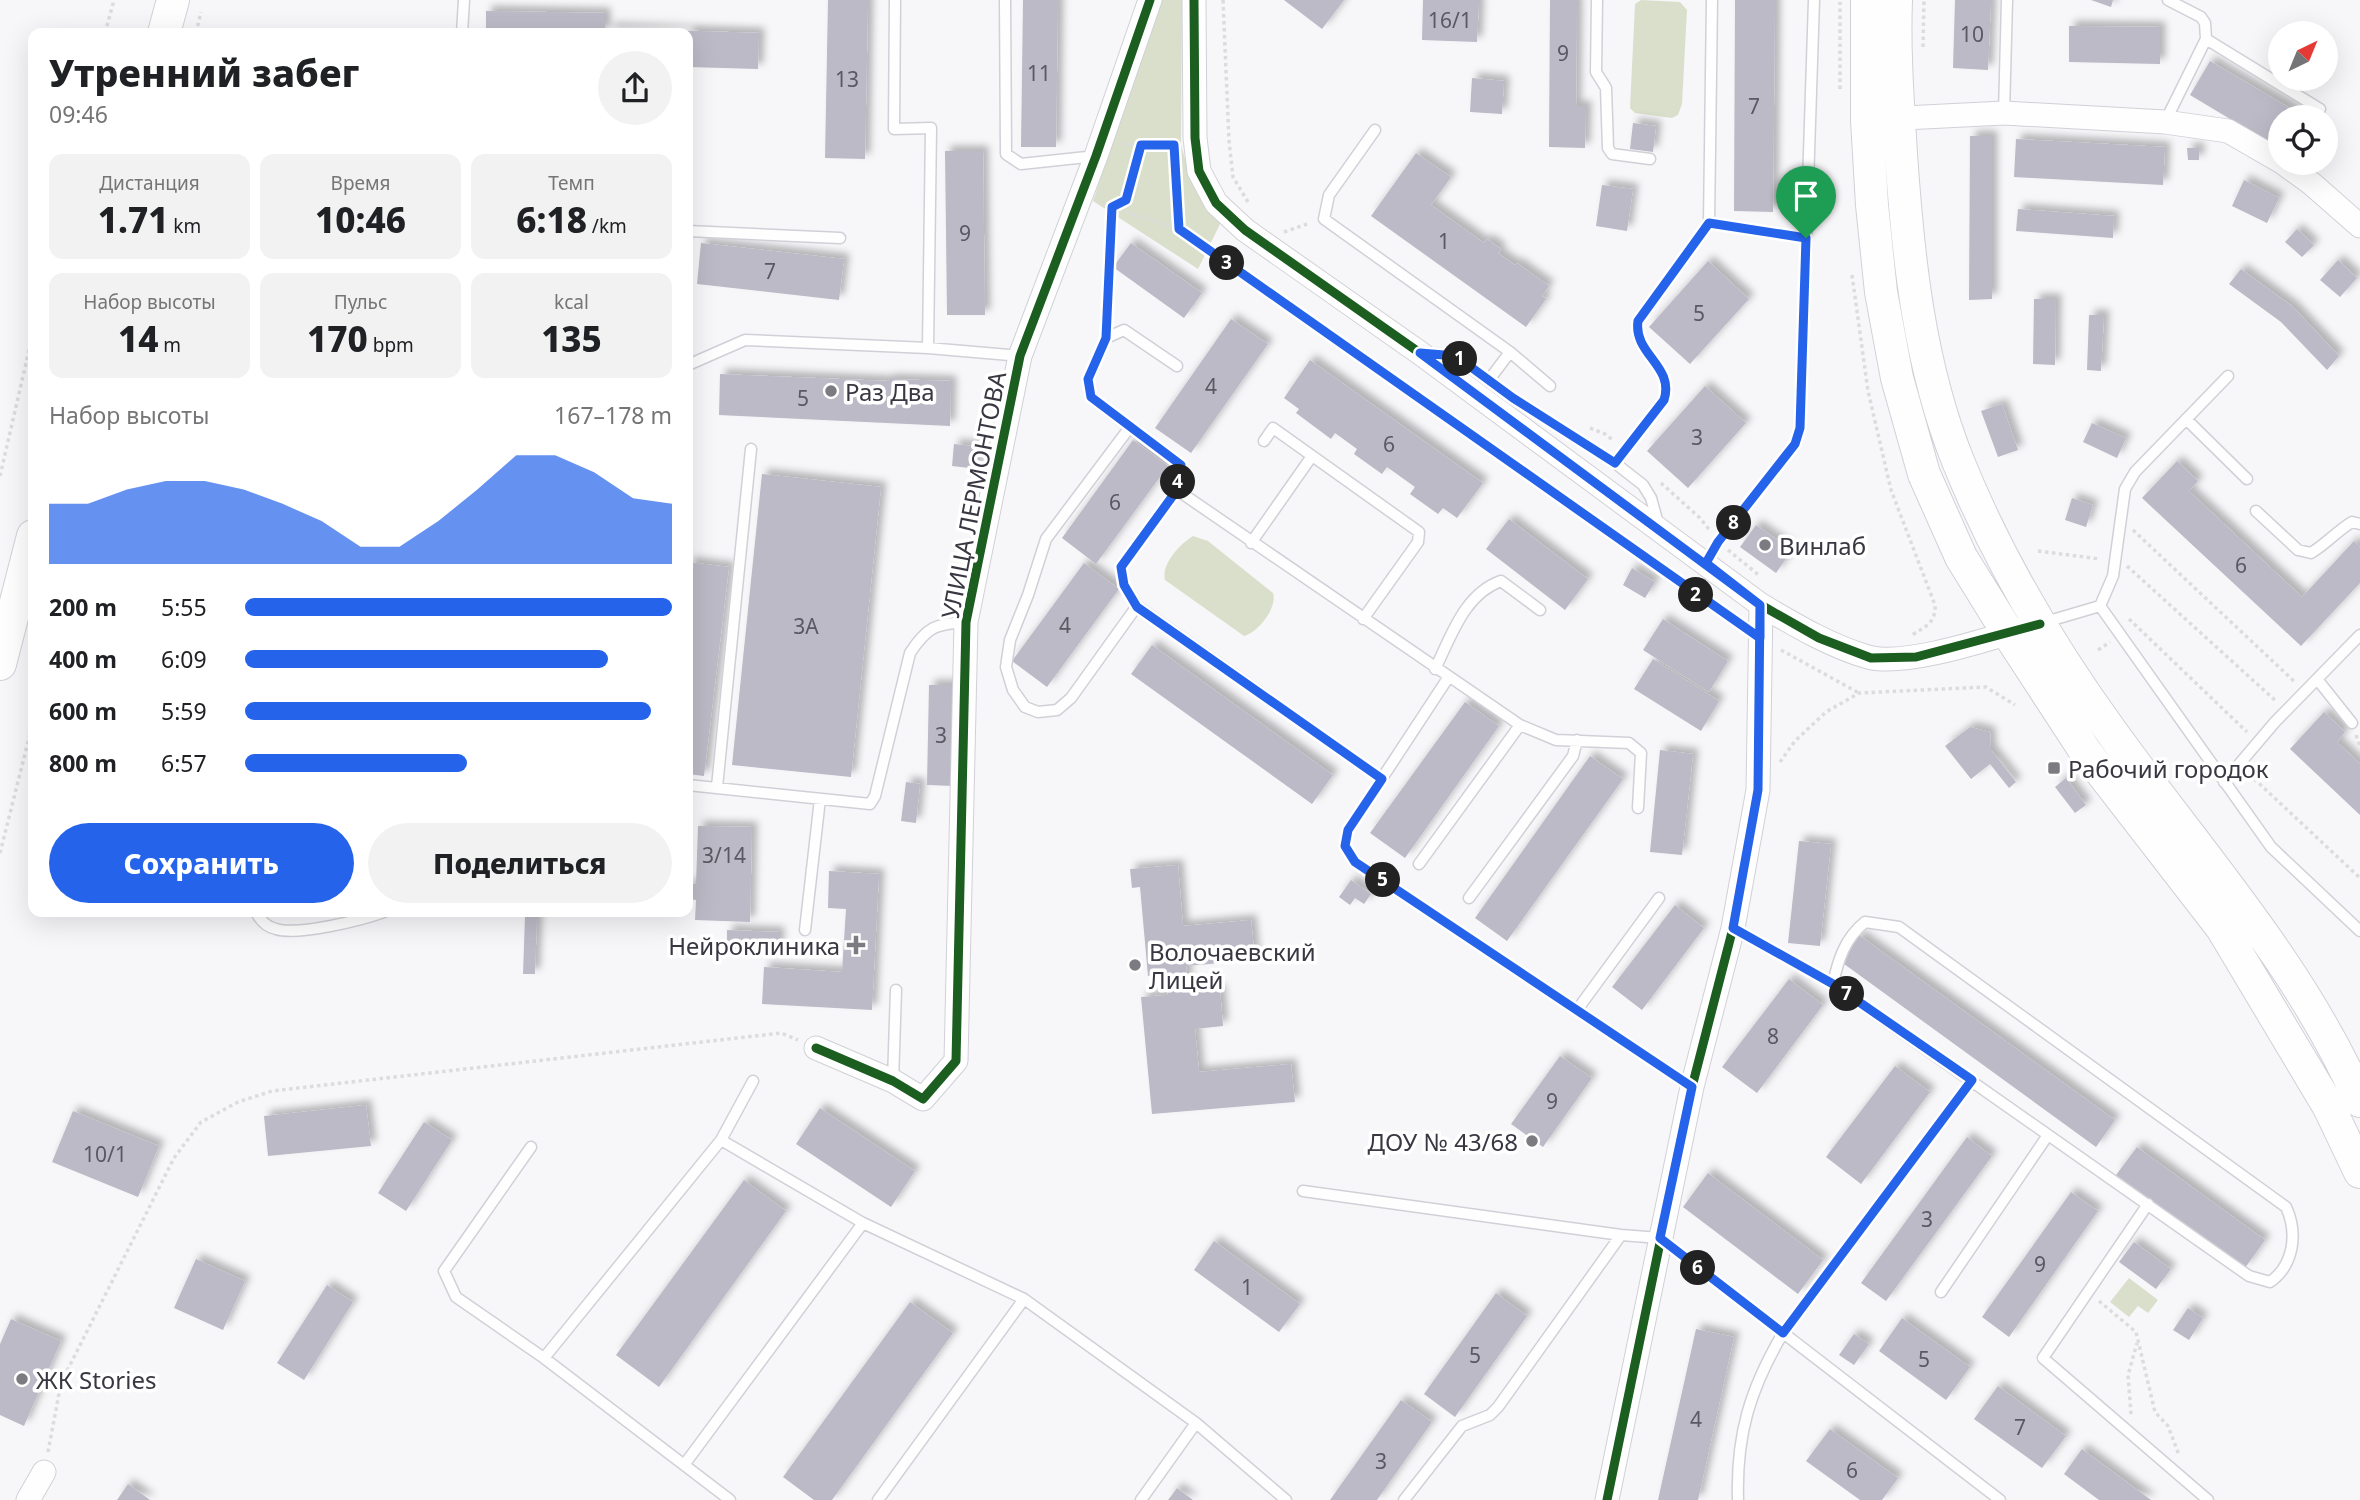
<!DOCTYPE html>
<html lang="ru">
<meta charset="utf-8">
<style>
:root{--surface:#fff;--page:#f2f2f2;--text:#202124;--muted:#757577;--accent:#2563eb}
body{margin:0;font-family:"Noto Sans",sans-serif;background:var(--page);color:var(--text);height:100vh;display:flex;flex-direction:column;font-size:26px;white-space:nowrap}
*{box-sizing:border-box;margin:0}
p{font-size:23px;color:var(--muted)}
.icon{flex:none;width:38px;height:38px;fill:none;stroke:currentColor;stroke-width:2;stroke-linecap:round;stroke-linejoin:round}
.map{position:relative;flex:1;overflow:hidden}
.sheet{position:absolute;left:28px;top:28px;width:665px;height:889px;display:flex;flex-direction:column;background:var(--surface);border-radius:14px;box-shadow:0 7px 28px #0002}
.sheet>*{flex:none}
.needle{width:46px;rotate:43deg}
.fabs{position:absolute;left:2268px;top:21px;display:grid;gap:14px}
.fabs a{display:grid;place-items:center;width:70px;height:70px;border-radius:50%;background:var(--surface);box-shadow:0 7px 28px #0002;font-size:35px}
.pin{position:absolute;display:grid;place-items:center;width:60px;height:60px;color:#fff;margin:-72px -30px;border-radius:50% 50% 50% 0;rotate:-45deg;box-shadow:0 0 7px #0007}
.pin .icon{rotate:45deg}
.km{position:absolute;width:35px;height:35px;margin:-18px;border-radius:50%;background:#222;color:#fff;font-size:19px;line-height:35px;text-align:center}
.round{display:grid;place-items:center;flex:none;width:74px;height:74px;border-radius:37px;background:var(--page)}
.overview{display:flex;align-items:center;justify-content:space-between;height:119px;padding:0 21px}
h1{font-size:38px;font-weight:800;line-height:52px}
.stats{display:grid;grid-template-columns:repeat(3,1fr);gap:10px;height:119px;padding:7px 21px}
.stats div{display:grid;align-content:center;border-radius:14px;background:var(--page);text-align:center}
.stats b{font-size:35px;font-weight:800}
.stats small{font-size:19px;font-weight:400}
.stats p{font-size:19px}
.chart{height:196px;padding:14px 21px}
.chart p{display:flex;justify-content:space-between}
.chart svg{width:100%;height:126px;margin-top:7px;fill:var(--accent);opacity:.7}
.primary-button{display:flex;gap:14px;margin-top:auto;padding:14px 21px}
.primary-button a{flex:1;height:80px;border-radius:42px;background:var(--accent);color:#fff;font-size:28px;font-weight:800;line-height:80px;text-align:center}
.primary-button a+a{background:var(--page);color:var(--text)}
ul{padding:0 21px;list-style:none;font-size:23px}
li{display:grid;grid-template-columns:112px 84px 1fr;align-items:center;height:52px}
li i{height:18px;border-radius:9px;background:var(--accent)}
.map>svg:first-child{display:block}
.green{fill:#dadfcb}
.building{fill:#bbbac6;filter:url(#shadow)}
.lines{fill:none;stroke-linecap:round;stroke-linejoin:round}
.service-casing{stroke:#d1d0d7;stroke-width:13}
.minor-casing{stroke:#d1d0d7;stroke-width:25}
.secondary-casing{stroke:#d1d0d7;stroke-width:34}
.path{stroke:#dcdcdd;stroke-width:3.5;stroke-dasharray:3.5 3.5;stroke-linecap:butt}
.service{stroke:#fefefe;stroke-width:10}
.minor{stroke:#fefefe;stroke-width:23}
.secondary{stroke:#fefefe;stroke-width:32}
.cycleway-casing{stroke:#fff;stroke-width:13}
.cycleway{stroke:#1b5e20;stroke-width:9}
.route-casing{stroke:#fff;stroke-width:14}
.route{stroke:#2563eb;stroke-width:9}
.poi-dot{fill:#7c7b82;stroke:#fff;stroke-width:2.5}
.labels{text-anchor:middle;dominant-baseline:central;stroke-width:7;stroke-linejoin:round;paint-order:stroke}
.number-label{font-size:21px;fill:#5a5863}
.poi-label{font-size:24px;fill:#393842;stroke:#fff;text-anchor:start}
.street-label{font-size:24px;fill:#393842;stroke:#fff}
</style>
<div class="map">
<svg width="2360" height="1500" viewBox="0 0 2360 1500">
<defs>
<filter id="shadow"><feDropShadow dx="5.5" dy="-5.5" stdDeviation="3.5" flood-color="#0004"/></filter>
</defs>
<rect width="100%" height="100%" fill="#f7f7fa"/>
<path class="green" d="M1160,0h22l-1,145 11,37 13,24 16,16 -23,47 -105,-68z
M1641,0l39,2 7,8 -5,94 -4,11 -6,3 -37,-5 -5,-5 5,-104z
M1193,536l15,5 65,52c5,14 -15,40 -29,43l-79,-56c-4,-16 15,-36 28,-44z
M2129,1278l29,22 -10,13 -10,-7 -9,11 -19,-15z"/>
<path class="building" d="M828,0h40l-3,159 -40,-1z
M1023,0h35l-2,147h-35z
M1284,0h60l-22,29z
M1423,0h56l-2,42 -55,-2z
M1550,0h27l-1,106h10l-1,42 -36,-1z
M1735,0h40l-2,212 -39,-1z
M1955,0h36l-3,70 -35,-2z
M2091,0h22l-2,7z
M486,11l119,2v20h-119z
M2069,26l91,1v37l-91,-2z
M609,28l150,5 -1,36 -70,-2v-34h-79z
M2210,61l95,56h-25v32l-90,-54z
M1472,78l32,3 -2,33 -32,-2z
M1633,123l23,3 -3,26 -23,-3z
M1970,136h22v163l-23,1z
M2016,139l149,8 -2,38 -149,-8z
M2187,148h12v12h-11z
M945,151h38l2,164h-38z
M1416,153l35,24 -20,28 53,38 3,-4 14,10 -3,4 17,12 2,-2 32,23 -7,10 4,3 -20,28 -155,-111z
M2244,180l35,18 -12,25 -35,-17z
M1602,185l31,4 -6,42 -31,-5z
M2018,209l96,7 -1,22 -97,-7z
M2297,229l17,16 -12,12 -17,-15z
M701,243l143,16 -5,41 -142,-16z
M1131,243l71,50 -18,25 -71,-51z
M2338,260l19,18 -17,19 -20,-17z
M1708,261l41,38 -59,65 -41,-37z
M2241,269l52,38 46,49 -12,14 -46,-48 -52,-38z
M2034,299h22l-1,66 -22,-1z
M2089,315h15l-3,56 -14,-1z
M1231,319l37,25 -77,109 -36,-25z
M1310,360l173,123 -26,35 -14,-10 -5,6 -28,-20 5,-7 -28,-20 -5,7 -28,-20 3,-5 -22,-16 -4,6 -35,-26 3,-4 -15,-11z
M720,374l168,7 1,-2 62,2 -1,45 -231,-11z
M1705,386l41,37 -58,65 -41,-37z
M2002,404l16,46 -20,7 -17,-46z
M2092,423l34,15 -9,20 -34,-16z
M1133,440l35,26 -72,98 -34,-26z
M954,444l26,3 -2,22 -26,-3z
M2177,461l21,20 -9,10 113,106 52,-56 6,6v36l-59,63 -159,-148z
M762,474l119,13 -30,290 -119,-12z
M2072,498l21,7 -7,22 -21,-7z
M1509,519l79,60 -23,31 -79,-61z
M1756,525l36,25 -16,23 -36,-26z
M688,562l41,5 -25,209 -16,-2z
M1084,563l35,26 -72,98 -35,-26z
M1632,568l23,14 -10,16 -22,-13z
M1663,619l65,42 -19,31 -66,-42z
M1152,645l181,130 -21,29 -181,-130z
M1653,659l66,42 -18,30 -67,-42z
M929,685h26l-1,101 -27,-1z
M1465,702l34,24 -94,132 -35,-25z
M2324,712l21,20 -8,10 23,22v51l-70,-66z
M1970,727l20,5 1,18 25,32 -7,6 -19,-24 -19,15 -26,-33z
M1660,750l33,4 -11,101 -32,-3z
M1590,756l33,23 -116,162 -32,-23z
M2066,778l20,27 -11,8 -20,-26z
M906,782l14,2 -4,39 -15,-2z
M698,826l54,1 -2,95 -55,-2 1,-20 -8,-1v-15h8z
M1799,841l32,3 -11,102 -32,-3z
M1178,865l5,61 68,-6 4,40 -69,6 2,27 32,-3 3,36 -28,3 4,43 92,-8 4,38 -143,12 -11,-117 27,-2 -2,-20 -18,1 -8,-89 -8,1 -2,-19z
M829,871l50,3 -7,136 -110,-6 2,-37 78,5 4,-63 -18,-1z
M1351,880l20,14 -7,10 -9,-6 -5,7 -11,-8z
M1675,905l29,23 -62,82 -30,-23z
M525,917h12l-2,57h-12z
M727,930l52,2 -1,23 -51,-2z
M1859,935l256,185 -19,27 -256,-186z
M1789,979l34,26 -66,88 -35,-26z
M1560,1056l32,22 -49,69 -32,-23z
M1895,1066l35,26 -69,92 -35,-27z
M366,1105l5,41 -103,10 -4,-40z
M820,1108l95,63 -24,36 -95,-63z
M73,1111l86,35 -21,51 -86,-35z
M424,1122l28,18 -46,71 -28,-18z
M1967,1137l25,19 -106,145 -25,-18z
M2137,1147l128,93 -20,28 -129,-93z
M1708,1173l115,87 -25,34 -115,-87z
M744,1180l42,31 -127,176 -43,-32z
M2071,1192l27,19 -89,126 -27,-20z
M1214,1241l86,63 -21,28 -85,-62z
M2134,1242l37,27 -15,20 -37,-27z
M196,1259l49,22 -22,49 -49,-22z
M327,1285l26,17 -49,78 -27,-17z
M1496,1293l31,23 -72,101 -31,-23z
M910,1302l43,31 -121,167h-18l-31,-23z
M2188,1308l15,10 -14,22 -16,-10z
M1902,1318l68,49 -24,33 -67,-49z
M11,1319l50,22 -37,85 -24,-11v-71z
M1696,1329l38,8 -36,163h-40z
M1854,1334l15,10 -15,21 -15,-10z
M1998,1386l68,50 -24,32 -68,-49z
M1401,1400l31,22 -55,78h-47z
M1830,1429l68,49 -16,22h-22l-54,-39z
M2082,1449l69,51h-52l-35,-26z
M128,1484l22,16h-33z
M1177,1488l16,12h-25z"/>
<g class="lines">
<g class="service-casing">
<path id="service" d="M895,0l-1,129 37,-1 -3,220
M1005,0l1,154 15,10 75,-8
M1597,0l-1,72 10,16 2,60 4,6 38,5
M462,33l2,-33
M2206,39l114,70
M2004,113l3,-113
M2165,122l41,-83 -1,-16 -4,-6 -33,-17
M1375,130l-46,65 -5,24 186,133
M1709,223l3,-223
M688,231l152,7
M1427,353l29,3 57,42 102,65 28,22 8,13 8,29
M688,365l57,-25 183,8 92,8
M1489,380l21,-28 40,34
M2186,419l61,60
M1130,427l-39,-30 -3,-18 18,-41 18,-8 53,36
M1264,441l9,-13 146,104 -1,10 -55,77
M1615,463l49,-63c11,-34 -31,-46 -26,-79l71,-98 97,15
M2256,511l42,39 13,3c15,-9 26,-22 41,-31l8,2
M1251,543l61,-87
M1706,563l12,-21 77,-98 5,-16 14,-428
M1137,606l-66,92 -14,12 -19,2 -13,-5 -12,-17 -7,-23 4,-27 18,-45 18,-56 84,-112 51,38 -4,25
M2100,606l171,241 89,84
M2100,606l13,-30 12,-87 10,-17 93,-96
M2042,623l58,-17
M1435,669c16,-32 29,-75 66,-88l39,29
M1448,678l-100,152 -3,16 10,16 337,225
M2317,679l35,44
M1382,779l-245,-173 -13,-21 -3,-18 56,-77 343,235 36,15 73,3 12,10 -3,55
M2224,782l51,-60 85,-87
M688,785l182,19 5,-8 35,-143c17,-26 25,-29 56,-31
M717,787l34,-338
M1419,864l101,-139
M1469,898l104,-142 4,-16
M256,912c4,8 10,15 20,17 22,7 86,-9 108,-17
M1733,928l100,56 416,292 21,6c24,-17 28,-49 16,-75l-387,-280 -34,-5c-20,16 -27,38 -32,62
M805,930l15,-131
M1577,1010l82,-112
M753,1081l-32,59 142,83 161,76 172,124 90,77
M893,1081l3,-91
M531,1147l-87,124 12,26 88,61 186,142
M1303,1191l318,44 39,3 340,262
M2148,1204l-105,154 165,142
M1941,1292l107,-157
M544,1358l177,-218
M684,1465l179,-242
M878,1500l146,-201
M1141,1500l55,-77
M1404,1500l58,-74 28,-11 8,-8 123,-172
M1738,1500c-2,-65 12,-111 45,-167l189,-253"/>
</g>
<g class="minor-casing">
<path id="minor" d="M1194,0l1,138 4,33 17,32 29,27 175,123 341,252c34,20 69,41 107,52 36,10 117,-17 154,-28
M1884,119l120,-6 161,9 63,9 52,30
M2283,163l29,21 48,42
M816,1048l77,33 30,18 33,-38 10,-439 54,-266 76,-200 54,-156
M28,1500l16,-28
M1607,1500l85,-413 41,-159 25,-138 3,-185"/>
</g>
<g class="secondary-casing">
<path id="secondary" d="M1867,0v120l5,85 9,87 16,86 27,96 37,83 47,76 77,118 137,177 107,179 31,65
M1896,0c-2,51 2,103 5,154 7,103 18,210 57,307 39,97 94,189 155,273 86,119 188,232 247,367
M164,33l9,-33
M0,664l33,-128"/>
</g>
<path class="path" d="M1223,0l6,141 4,36 15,25
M105,33l9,-33
M196,33l5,-21
M1923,47l1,-47
M1840,89v-87
M1121,144l53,1v2
M1175,158l4,71
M1114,206l12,-6 15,-55
M1112,207l67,22 562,397
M1284,232l26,-9
M1852,275l16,116 23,99 44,115c1,18 -10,22 -23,30
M1107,324l5,-117
M1590,428l15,6 9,7
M0,476l33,-143
M1661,483l39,35 11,14
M2133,530l163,153
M1728,550l32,26
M2038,551l62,8
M2127,566l150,136
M2129,619l118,113
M1781,650l78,43
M2098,650l12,-8
M2356,735l4,11
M1780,762l15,-21 31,-29 33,-19 127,-6 29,18
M2249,774l111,104
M0,853l33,-131
M2099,1301l37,31 19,80 13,14 11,29
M2131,1414l-3,-39 9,-32
M48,1452l13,-69 113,-225 27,-36 37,-20 34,-11 509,-58 17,7"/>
<use href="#service" class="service"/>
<use href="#minor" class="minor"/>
<use href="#secondary" class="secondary"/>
<g class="cycleway-casing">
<path id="cycleway" d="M1194,0l1,138 4,33 17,32 29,27 175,123 341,252 58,33 52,20 45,-1 124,-33
M816,1048l77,33 30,18 33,-38 10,-439 54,-266 76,-200 54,-156
M1607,1500l85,-413 41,-159 25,-138 3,-185"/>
</g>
<use href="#cycleway" class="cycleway"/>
</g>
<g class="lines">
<g class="route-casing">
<path id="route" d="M1806,238l-97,-15 -71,98c-5,33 37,45 26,79l-49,63 -102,-65 -57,-42 -36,-3 340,252v33l-581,-409 -5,-84h-33l-15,55 -14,7 -6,131 -18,41 3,18 90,68 -4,25 -56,77 3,18 13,22 245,172 -34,51 -3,16 10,16 337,225 -32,151 123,95 189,-253 -139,-96 -100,-56 25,-138 2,-185 -54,-42 12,-21 77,-98 5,-16 6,-190"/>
</g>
<use href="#route" class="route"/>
</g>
<g class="poi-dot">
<circle cx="831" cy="391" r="7"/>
<circle cx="1765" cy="545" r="7"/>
<rect x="2047" y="761" width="14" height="14" rx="3.5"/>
<path d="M852.5 934.5h7v7h7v7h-7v7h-7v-7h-7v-7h7z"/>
<circle cx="1135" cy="965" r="7"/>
<circle cx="1532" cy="1141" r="7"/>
<circle cx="22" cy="1379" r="7"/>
</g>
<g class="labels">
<g class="number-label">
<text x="1450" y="20">16/1</text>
<text x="1972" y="34">10</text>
<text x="1563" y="53">9</text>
<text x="1039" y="73">11</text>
<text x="847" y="79">13</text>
<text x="1754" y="106">7</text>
<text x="965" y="233">9</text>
<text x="1444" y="241">1</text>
<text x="770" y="271">7</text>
<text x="1699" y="313">5</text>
<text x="1211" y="386">4</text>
<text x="803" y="398">5</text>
<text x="1697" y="437">3</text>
<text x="1389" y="444">6</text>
<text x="1115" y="502">6</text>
<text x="2241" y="565">6</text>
<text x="1065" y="625">4</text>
<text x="806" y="626">3А</text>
<text x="941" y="735">3</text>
<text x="724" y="855">3/14</text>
<text x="1773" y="1036">8</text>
<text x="1552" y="1101">9</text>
<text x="105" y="1154">10/1</text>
<text x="1927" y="1219">3</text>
<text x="2040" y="1264">9</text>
<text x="1247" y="1287">1</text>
<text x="1475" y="1355">5</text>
<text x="1924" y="1359">5</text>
<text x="1696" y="1419">4</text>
<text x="2020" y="1427">7</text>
<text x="1381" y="1461">3</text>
<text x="1852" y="1470">6</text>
</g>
<g class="poi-label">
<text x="845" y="391">Раз Два</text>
<text x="1779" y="545">Винлаб</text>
<text x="2068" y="768">Рабочий городок</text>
<text x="840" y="945" text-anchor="end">Нейроклиника</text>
<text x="1149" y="951">Волочаевский<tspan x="1149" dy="28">Лицей</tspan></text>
<text x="1518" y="1141" text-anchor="end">ДОУ № 43/68</text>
<text x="36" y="1379">ЖК Stories</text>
</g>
<g class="street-label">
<text transform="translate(973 495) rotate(-79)">УЛИЦА ЛЕРМОНТОВА</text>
</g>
</g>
</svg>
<div class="fabs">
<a><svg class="needle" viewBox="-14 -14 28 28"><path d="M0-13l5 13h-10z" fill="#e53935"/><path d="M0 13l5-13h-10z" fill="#757577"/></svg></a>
<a><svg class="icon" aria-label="locate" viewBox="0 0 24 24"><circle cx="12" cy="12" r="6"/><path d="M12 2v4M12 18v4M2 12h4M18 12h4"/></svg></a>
</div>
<div class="pin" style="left:1806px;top:238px;background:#1e9e55"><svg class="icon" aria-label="arrive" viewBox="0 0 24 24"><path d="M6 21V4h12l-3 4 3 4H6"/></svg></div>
<b class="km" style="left:1460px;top:359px">1</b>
<b class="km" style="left:1696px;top:595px">2</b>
<b class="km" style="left:1227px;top:263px">3</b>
<b class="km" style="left:1178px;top:482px">4</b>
<b class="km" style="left:1383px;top:880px">5</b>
<b class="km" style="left:1698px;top:1268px">6</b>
<b class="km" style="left:1847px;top:994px">7</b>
<b class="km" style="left:1734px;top:523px">8</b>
<section class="sheet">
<div class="overview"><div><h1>Утренний забег</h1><p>09:46</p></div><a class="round"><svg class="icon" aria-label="share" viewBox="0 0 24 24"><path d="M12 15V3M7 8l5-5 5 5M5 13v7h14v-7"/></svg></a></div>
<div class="stats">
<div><p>Дистанция</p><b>1.71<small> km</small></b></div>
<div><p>Время</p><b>10:46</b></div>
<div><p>Темп</p><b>6:18<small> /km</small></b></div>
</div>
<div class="stats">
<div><p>Набор высоты</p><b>14<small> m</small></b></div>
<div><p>Пульс</p><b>170<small> bpm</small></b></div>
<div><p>kcal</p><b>135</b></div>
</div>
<div class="chart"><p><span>Набор высоты</span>167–178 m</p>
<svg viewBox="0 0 160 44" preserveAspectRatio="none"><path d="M0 44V23L10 23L20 18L30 15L40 15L50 18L60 23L70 29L80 38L90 38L100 29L110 18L120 6L130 6L140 12L150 21L160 23V44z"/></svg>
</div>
<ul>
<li><b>200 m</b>5:55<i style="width:100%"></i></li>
<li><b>400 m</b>6:09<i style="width:85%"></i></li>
<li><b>600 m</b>5:59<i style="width:95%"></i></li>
<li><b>800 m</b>6:57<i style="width:52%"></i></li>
</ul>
<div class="primary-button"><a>Сохранить</a><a>Поделиться</a></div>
</section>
</div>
